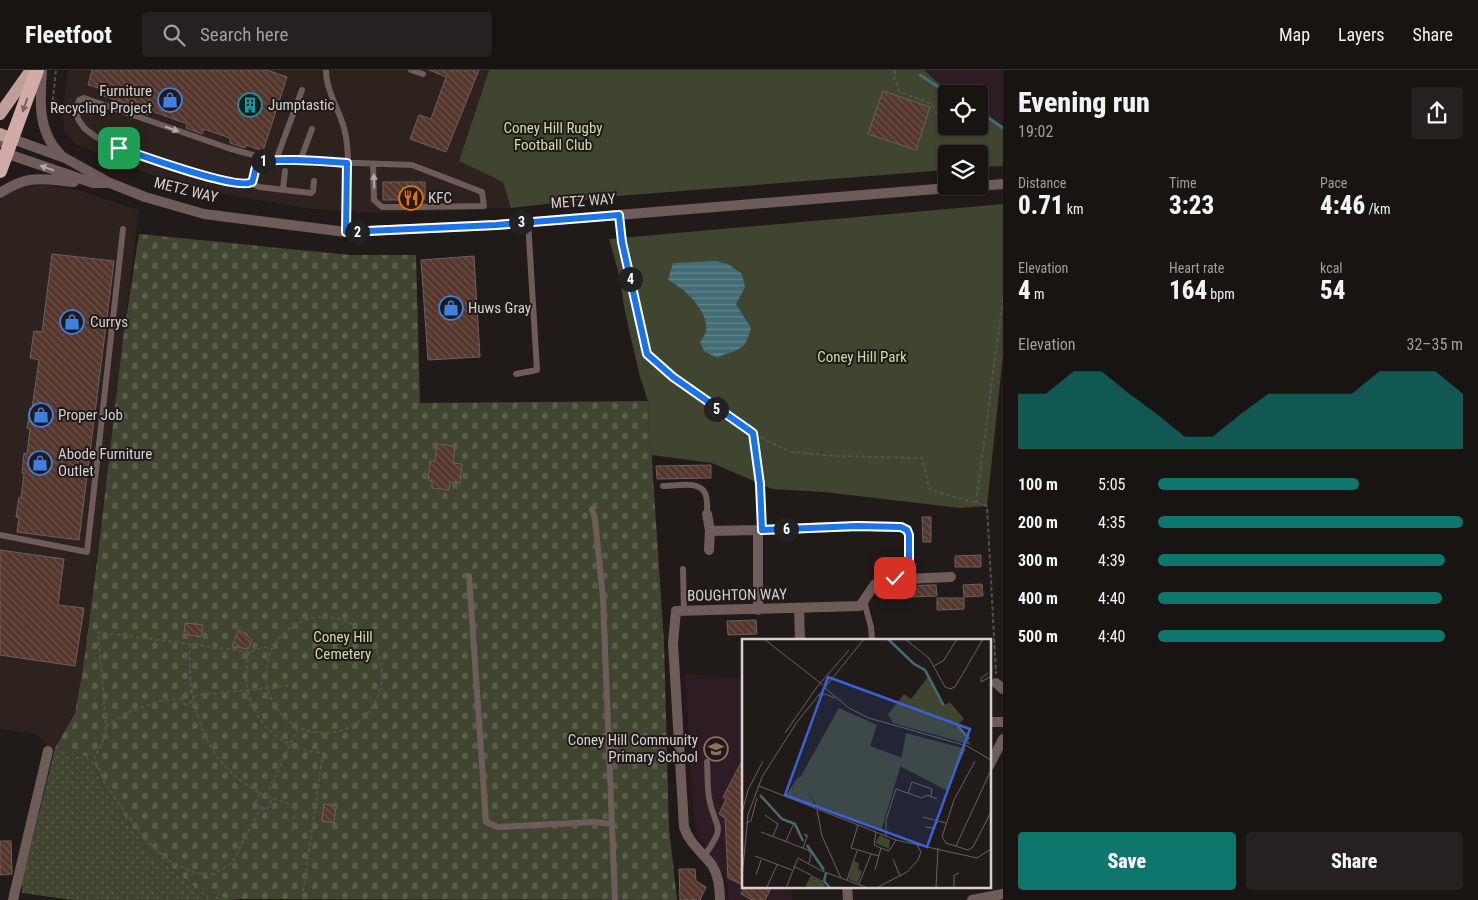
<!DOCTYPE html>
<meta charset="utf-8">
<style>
:root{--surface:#181412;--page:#252120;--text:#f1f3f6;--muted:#9f9e9f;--line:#363332;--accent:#0f766e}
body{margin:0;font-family:"Roboto Condensed",sans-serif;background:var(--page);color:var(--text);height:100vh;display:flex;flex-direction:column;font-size:19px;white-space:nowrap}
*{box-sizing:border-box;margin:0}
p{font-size:16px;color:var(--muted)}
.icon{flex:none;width:28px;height:28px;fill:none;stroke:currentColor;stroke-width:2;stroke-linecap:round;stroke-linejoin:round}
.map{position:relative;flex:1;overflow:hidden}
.side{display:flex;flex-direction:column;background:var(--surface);width:475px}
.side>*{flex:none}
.buttons{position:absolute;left:938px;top:15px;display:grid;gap:10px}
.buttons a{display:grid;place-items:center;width:50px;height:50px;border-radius:5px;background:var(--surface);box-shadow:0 1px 4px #0004,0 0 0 1px var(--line);font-size:25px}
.pin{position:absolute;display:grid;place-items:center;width:42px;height:42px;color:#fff;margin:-21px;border-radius:10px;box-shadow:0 2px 8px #0006}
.km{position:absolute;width:25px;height:25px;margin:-12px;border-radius:50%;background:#222;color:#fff;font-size:14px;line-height:25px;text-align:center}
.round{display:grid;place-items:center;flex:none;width:52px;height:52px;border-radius:5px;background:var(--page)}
.overview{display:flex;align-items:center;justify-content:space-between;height:85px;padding:0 15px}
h1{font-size:28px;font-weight:800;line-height:38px}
.figures{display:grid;grid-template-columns:repeat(3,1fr);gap:8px;height:85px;padding:5px 15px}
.figures div{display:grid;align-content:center}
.figures b{font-size:25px;font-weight:800}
.figures small{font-size:14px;font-weight:400}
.figures p{font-size:14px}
.chart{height:140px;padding:10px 15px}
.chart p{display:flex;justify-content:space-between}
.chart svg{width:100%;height:90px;margin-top:5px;fill:var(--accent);opacity:.7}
.primary-button{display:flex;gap:10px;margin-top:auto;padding:10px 15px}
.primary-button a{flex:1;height:58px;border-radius:5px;background:var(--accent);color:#fff;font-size:20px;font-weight:800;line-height:58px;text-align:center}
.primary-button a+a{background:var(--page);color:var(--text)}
ul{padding:0 15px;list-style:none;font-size:16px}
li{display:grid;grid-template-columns:80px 60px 1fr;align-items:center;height:38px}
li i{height:12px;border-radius:6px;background:var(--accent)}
header{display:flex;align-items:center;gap:30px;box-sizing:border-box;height:70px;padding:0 25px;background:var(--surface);border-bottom:1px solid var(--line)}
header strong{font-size:24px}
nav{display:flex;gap:28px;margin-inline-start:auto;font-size:18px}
.search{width:350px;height:45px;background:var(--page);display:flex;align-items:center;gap:12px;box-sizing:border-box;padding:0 18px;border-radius:5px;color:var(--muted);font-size:19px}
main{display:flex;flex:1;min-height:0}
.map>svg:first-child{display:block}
.built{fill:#2d221e}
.education{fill:#2e1c24}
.grass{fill:url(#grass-dots)}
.cemetery{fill:url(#cemetery-stones)}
.park{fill:#3f452f}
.water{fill:url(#water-rules)}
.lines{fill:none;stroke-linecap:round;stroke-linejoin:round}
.stream{stroke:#426d74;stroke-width:3}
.building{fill:url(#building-back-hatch);stroke:#69625f}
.path{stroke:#56514f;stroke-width:2;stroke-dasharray:4 2.5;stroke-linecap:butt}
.service{stroke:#6d5c5a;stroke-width:6}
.minor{stroke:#6d5c5a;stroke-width:10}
.tertiary{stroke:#6d5c5a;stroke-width:10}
.primary{stroke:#c09e9a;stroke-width:12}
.trunk{stroke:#d1aba7;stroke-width:14}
.oneway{fill:#786260}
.oneway2{fill:#b1a8a6}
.route-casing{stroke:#fff;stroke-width:10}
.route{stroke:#1a73e8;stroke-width:6}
.labels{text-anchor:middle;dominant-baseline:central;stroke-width:4;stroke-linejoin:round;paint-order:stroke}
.poi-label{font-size:15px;fill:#d5d1cf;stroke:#201a18;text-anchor:start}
.park-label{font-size:15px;fill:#cddea4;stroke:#201a18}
.street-label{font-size:15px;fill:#d5d1cf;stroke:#201a18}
.inset-river{fill:none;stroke:#426d74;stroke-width:2.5}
.inset-road{fill:none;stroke:#686361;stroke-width:1}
.view{fill:#3962d7;fill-opacity:0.15;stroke:#3962d7;stroke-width:2.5}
.inset-edge{fill:none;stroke:#d5d1cf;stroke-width:2.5}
</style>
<header>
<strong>Fleetfoot</strong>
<div class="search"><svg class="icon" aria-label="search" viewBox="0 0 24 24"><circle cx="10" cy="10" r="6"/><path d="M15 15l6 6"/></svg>Search here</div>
<nav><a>Map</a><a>Layers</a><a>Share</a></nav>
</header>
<main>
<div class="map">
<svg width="1003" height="830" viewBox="0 0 1003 830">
<defs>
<pattern id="grass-dots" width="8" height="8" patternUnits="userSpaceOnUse" patternTransform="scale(1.25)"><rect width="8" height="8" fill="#3f452f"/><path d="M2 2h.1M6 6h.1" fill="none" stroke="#5a5f4c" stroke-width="1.8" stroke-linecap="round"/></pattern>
<pattern id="cemetery-stones" width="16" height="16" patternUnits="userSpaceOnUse" patternTransform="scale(1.25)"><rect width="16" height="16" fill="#3f452f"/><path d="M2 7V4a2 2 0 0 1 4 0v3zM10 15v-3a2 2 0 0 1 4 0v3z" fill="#5a5f4c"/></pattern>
<pattern id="water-rules" width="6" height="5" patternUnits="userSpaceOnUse" patternTransform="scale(1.25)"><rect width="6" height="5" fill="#426d74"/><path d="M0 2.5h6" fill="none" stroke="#65878d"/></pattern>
<pattern id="building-back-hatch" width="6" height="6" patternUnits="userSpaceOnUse" patternTransform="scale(1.25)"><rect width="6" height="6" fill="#55362b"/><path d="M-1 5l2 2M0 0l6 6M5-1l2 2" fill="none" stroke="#6d5249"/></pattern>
</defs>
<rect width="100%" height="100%" fill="#201a18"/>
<path class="built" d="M68,0h421l-30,91 45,21 7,26 -131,5 -70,-4 -106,-18 -45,-13 -83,-34 -12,-13 -1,-17z
M42,114l35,6 62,20 -56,458 -8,45 -20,35 -8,-2 -10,-12 -37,-5v-529l17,-12z"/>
<path class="education" d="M924,0h79v58l-24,-17v-17h-28z
M685,604l58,4v208h48l2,14h-64l-1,-14 -8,-19 -22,-31 -4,-16z"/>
<path class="grass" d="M55,678l37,10 11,27 44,64 52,42 29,8 13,1h-168l-51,-7v-10z"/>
<path class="cemetery" d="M139,164l212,21h65l4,148 228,-2 16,242 5,185 8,72 -449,-1 -29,-8 -52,-42 -44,-64 -11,-27 -37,-10 20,-35 8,-45 15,-115 25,-214z"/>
<path class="park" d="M489,0h435l27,24h-5v32h33v-15l24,17v38l-24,1v-13h-33v16l-328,26 -107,12 -8,-26 -44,-21z
M1003,134v151l-16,151 -27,2 -136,-16 -52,-3 -60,-26 -61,-8 -3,-54 -8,-24 -14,-60 -8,-46 -9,-32z"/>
<path class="water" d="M716,191l12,3 14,10 3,13 -9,17 15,24c-2,5 -3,12 -6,16 -6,8 -20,9 -28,14l-13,-7 -4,-9c2,-3 5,-7 6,-11 3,-20 -22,-43 -38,-51l5,-17z"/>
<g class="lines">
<path class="stream" d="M920,5l29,19
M979,41l24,17"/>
</g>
<path class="building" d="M92,0h175l20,7 -24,74 -17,-6 -1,3 -15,-5v-5l-26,-9 -2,5 -16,-6 1,-4 -38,-14 -2,5 -17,-6 2,-4 -32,-10 2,-6 -14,-4z
M429,0h50l-33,82 -36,-13 9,-24 12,4 15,-42z
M883,21l47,16 -14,43 -48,-16z
M383,112h42v17l-10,1v2l-5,3 1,5h-3l1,-5 -5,-3v-2h-21z
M52,184l62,7 -35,279 -62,-8 2,-14 -3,-1 3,-20 2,1 3,-25h-2l2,-20 3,1 3,-25 -3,-1 3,-20h2l7,-48 -9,-2 4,-27 8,1z
M474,186l6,101 -52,3 -7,-100z
M437,374l18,2 -2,17 9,1 -2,19 -10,-1 -1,8 -17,-2v-7l-4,-1 2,-19h5z
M711,395v13l-54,1 -1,-13z
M922,447h9v25h-8z
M0,480l64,9 -6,46 26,3 -9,58 -75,-11z
M981,485v12h-26v-11z
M982,514l1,12 -19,1 -1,-12z
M928,515h8l1,11 -26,1 -1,-11z
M937,528h27v11l-27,1z
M756,550l1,14 -29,1 -1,-14z
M185,553l18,2 -2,12 -17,-3z
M239,559l13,11 -4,9 -16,-3z
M743,689v126l-15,-7 -3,-60 -6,-4 7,-15 -3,-2z
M324,734l12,2 -2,17 -12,-2z
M0,771h11l1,33 -12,1z
M679,799h16l1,12 10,6 -6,13h-20z
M745,816h27l-7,14h-13l-11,-6z"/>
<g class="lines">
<path class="path" d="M895,0l-1,8 6,14 32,12 9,19
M52,37l4,-37
M620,155l2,17 25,111 26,24 74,54 44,21 44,4 87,2 8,32 57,16 9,168
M753,363l6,51 3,36
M976,433l27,-205
M266 605a58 58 0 1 1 116 0a58 58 0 1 1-116 0Z
M190,574c-3,46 8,99 44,131 17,16 39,24 61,31l-2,24
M249,582c-2,13 -4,26 -1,39 6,36 40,60 75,62l-21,147
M193,622h-7l-4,6 1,5 4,2 7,-5
M194,626l97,-11
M182,628l-22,3 -29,10 -25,15 -8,-94 152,20 14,-5 8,2
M106,656c-2,12 -4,21 -12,30l12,30 42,56 21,19 26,12 19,1 18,-11 29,-56
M260,723l-5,11 12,6 5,-11
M266,726l32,-68"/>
<path class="service" d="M326,0c0,21 13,39 18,58 8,28 2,75 2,104
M411,0l12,4
M276,90l-13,1 -5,3 -6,18 -7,3 -22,-4 -104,-33 -23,-11 -12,-9 -6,-9 -2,-9 3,-10 5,-2 144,50 32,9 16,3 136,5 70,27 2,14 -69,1
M276,90l26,-70
M300,91l12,-32
M373,94l1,36 8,7h22
M251,113l8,4 52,6 2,-2 1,-10
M283,119l2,-18
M516,304l21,-4 -9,-149
M663,416c12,0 36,-6 42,7 3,6 2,15 2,21
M592,439l3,10 8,79 12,302
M0,465l87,17 36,-323
M683,499l1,42
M469,506l17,246 12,5 96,-5 18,2
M864,531l7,26 1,13
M704,786c24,-33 11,-25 5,-58 -2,-12 -1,-24 -2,-36"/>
<path class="minor" d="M707,444l3,17 -1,19
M710,461l48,-1
M799,538l1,32
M758,540v-80l99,-4 44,1 6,3 2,5v43
M996,613l7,6
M989,652h14
M989,696l14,-27
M847,816l1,14
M13,830l35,-149
M720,830c0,-12 -1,-24 -8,-35 -10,-13 -23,-22 -28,-38l-11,-184 3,-32 184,-5 15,-22 9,-4 67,-3
M972,830l31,-6"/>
<path class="tertiary" d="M42,0c-2,31 -5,62 19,85
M0,72l13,-3 16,6 36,13 45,25 35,14 59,17 142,18 150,-7 477,-39
M8,84l85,29h16
M979,116l24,-2
M0,123c29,-19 41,-14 74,-11"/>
<path class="primary" d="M0,44l31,-44
M0,64l13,5"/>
<path class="trunk" d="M0,101l37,-101"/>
</g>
<defs><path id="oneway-solid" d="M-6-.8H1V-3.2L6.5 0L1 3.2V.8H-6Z" transform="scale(1.25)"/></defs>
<use class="oneway" href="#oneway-solid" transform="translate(25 35) rotate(109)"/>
<g class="oneway2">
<use href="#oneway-solid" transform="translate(172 59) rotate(19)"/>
<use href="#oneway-solid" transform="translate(47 98) rotate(-161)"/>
<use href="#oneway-solid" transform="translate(374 111) rotate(-92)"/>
</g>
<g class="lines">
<g class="route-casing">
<path id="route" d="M119,78c22,7 118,43 133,34 3,-6 2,-15 7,-18 10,-8 73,-2 88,-1l-1,69 150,-7 123,-10 3,27 25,112 26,23 80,56 7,51 2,46 95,-4 44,1 6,3 2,5v43h-14"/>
</g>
<use href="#route" class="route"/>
</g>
<defs>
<g id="shop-ring" transform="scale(1.25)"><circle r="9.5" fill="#201a18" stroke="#3f7fe0" stroke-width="1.5"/><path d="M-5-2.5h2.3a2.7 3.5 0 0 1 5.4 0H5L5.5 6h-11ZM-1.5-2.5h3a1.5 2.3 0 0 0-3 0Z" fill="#3f7fe0"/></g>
<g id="building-ring" transform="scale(1.25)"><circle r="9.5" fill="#201a18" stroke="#0f9aa8" stroke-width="1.5"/><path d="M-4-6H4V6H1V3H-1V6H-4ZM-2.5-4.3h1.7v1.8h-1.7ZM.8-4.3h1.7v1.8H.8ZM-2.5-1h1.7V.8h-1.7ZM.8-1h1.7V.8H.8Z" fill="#0f9aa8"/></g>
<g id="restaurant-ring" transform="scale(1.25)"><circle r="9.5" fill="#201a18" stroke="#e8710a" stroke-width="1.5"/><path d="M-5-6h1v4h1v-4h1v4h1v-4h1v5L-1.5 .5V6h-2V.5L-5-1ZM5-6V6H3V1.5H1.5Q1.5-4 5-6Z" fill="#e8710a"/></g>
<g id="school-ring" transform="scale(1.25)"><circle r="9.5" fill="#201a18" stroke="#8d6e63" stroke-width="1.5"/><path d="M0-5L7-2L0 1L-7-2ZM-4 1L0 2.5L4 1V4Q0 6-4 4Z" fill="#8d6e63"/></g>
</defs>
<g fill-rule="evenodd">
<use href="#shop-ring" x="170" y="30"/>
<use href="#building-ring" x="250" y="35"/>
<use href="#restaurant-ring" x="411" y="128"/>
<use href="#shop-ring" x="451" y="238"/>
<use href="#shop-ring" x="72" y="252"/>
<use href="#shop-ring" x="41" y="345"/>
<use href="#shop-ring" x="40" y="393"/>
<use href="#school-ring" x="716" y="679"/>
</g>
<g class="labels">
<g class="poi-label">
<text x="152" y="21" text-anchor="end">Furniture<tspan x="152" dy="17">Recycling Project</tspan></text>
<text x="268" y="35">Jumptastic</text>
<text x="428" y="128">KFC</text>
<text x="468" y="238">Huws Gray</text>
<text x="90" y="252">Currys</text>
<text x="58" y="345">Proper Job</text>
<text x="58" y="384">Abode Furniture<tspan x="58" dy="17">Outlet</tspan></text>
<text x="698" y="670" text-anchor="end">Coney Hill Community<tspan x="698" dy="17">Primary School</tspan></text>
</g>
<g class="park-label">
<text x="553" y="58">Coney Hill Rugby<tspan x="553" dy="17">Football Club</tspan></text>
<text x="862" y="287">Coney Hill Park</text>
<text x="343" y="567">Coney Hill<tspan x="343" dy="17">Cemetery</tspan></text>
</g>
<g class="street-label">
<text transform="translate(186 120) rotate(14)">METZ WAY</text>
<text transform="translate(583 131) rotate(-4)">METZ WAY</text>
<text transform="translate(737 525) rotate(-1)">BOUGHTON WAY</text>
</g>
</g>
<g transform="translate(742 569)">
<rect width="249" height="249" fill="#201a18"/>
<path d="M59,137l4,4 9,24 66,29 -92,-38zM138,196l10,5 -1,9 -14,-6zM69,236l11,5 4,8h-21z" fill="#3f452f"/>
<path d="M97,69l38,17 -7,21 33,12 -22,73 -64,-24 -16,-31z" fill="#3f452f"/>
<path d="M186,38l15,29 7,-4 14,17 -6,5 13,21 -78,-22 -5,-9 16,-20 7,5zM164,94l60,16 -20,41 -46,-24zM112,222l5,2 -1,6 4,2 -4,12 -10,-4z" fill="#3f452f"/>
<path class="inset-river" d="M146,0l26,25 11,6 19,36M216,87l11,13M18,156l22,24 13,5 8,17M65,206l17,25M84,234l-2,8 6,7"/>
<path class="inset-road" d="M22,0l59,46M163,0l24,19 16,29 5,2 5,-2 28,-48M192,27l10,-6 13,-21M246,34l-7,5v4l9,-5M83,49l24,20 20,10 98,28 24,14M77,57l6,-2 10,4M43,94l32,-46 32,-37M233,122l-21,39 -12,37 4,6 22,7 5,-3 18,-35M17,147l137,54 81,18 14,-9M166,154l4,-11 20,7 -1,7M44,158l13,-20M75,171l5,26 19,42M0,174l6,-23 15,-29M23,176l13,9 -5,12M181,178l23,6M4,184l5,-2 6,-23M116,186l-7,23 28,8M183,188l7,1 6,-6M19,193l47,18 3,4 -2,9M134,193l-2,13 7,3 8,3 7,-11M144,197v-16l10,-31 26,9 5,-3 10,4M44,202l7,-16M214,207l35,-76M61,209l4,-11v-2l-3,-1 3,3M13,217l37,14M151,220l7,17M51,227l18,9M133,231l6,-22M14,236l5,-15M0,239l6,-63 14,-38 35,-55 67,-83M105,241l10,-29M117,245l12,-30M25,248l10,-22M44,249l12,-30 24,13 46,17M134,249l31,-16 11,-12 3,-8 -4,-7M194,249l2,-40M212,249v-13l5,-2"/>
<path class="view" d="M86,38l142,52 -43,118 -142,-52z"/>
<rect width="249" height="249" class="inset-edge"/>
</g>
</svg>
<div class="buttons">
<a><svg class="icon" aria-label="locate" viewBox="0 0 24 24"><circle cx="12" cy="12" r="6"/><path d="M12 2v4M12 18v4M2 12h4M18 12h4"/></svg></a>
<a><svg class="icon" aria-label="layers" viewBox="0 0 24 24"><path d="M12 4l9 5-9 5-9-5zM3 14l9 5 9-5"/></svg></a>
</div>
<div class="pin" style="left:119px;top:78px;background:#1e9e55"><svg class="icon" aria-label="arrive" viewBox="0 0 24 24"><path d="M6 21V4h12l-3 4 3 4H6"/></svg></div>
<div class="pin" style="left:895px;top:508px;background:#d93025"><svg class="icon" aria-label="check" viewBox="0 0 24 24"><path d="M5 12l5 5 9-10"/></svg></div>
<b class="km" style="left:263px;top:91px">1</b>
<b class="km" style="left:357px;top:162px">2</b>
<b class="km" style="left:521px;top:152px">3</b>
<b class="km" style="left:630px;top:209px">4</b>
<b class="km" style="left:716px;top:339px">5</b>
<b class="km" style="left:786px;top:459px">6</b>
</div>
<section class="side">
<div class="overview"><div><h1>Evening run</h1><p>19:02</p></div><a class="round"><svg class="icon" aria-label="share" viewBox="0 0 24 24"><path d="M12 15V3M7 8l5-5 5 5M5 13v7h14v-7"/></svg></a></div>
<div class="figures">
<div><p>Distance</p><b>0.71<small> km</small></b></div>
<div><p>Time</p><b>3:23</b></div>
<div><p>Pace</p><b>4:46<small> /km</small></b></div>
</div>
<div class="figures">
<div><p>Elevation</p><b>4<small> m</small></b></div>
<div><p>Heart rate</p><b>164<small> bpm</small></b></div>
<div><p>kcal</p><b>54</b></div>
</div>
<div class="chart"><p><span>Elevation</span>32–35 m</p>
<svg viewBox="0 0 160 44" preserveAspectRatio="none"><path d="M0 44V17L10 17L20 6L30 6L40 17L50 27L60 38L70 38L80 27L90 17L100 17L110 17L120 17L130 6L140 6L150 6L160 17V44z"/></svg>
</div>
<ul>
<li><b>100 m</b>5:05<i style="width:66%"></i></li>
<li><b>200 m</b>4:35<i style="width:100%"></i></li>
<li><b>300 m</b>4:39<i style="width:94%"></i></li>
<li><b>400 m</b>4:40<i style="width:93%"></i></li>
<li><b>500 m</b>4:40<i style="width:94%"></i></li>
</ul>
<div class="primary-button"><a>Save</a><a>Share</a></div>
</section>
</main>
